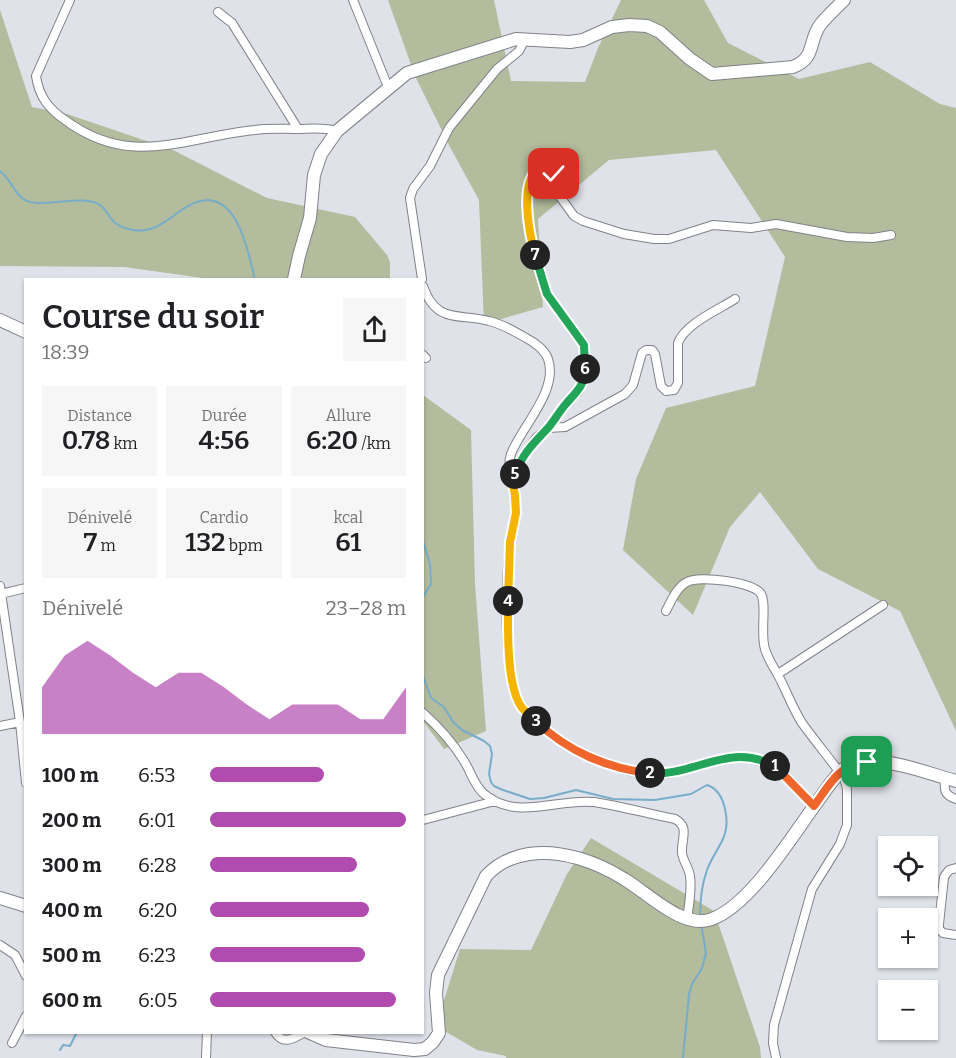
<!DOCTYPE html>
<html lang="fr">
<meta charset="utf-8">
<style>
:root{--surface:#fff;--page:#f6f6f6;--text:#202124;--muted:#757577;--accent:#b14baf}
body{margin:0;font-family:Bitter,serif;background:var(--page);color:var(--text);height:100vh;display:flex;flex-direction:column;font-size:22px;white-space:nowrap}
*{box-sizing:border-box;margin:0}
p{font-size:20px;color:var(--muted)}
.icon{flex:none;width:33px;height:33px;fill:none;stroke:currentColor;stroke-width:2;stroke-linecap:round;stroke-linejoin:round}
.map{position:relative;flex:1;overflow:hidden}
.drawer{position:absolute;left:24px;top:278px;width:400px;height:756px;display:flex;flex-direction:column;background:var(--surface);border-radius:0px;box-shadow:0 2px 4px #0004}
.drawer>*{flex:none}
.fabs{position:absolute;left:878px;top:836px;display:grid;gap:12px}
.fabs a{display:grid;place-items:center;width:60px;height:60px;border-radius:0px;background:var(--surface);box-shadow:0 2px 4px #0004;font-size:30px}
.pin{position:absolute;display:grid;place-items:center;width:51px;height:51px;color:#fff;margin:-26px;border-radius:12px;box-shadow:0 3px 9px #0006}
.km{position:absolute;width:30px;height:30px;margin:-15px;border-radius:50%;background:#222;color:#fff;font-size:16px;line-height:30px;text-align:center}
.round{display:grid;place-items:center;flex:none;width:63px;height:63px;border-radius:0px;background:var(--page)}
.overview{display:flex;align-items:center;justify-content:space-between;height:102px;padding:0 18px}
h1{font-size:33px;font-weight:600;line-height:45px}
.figures{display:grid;grid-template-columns:repeat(3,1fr);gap:9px;height:102px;padding:6px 18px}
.figures div{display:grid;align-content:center;border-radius:0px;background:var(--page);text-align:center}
.figures b{font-size:26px;font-weight:600}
.figures small{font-size:16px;font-weight:400}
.figures p{font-size:16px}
.chart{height:168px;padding:12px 18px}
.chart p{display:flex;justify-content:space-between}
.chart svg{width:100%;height:108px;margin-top:6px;fill:var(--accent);opacity:.7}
ul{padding:0 18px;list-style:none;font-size:20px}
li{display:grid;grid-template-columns:96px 72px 1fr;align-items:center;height:45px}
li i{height:15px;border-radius:8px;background:var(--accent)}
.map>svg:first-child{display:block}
.green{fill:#b3bc9c}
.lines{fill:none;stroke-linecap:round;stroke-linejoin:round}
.stream{stroke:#77adc9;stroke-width:2}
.street-casing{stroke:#80828a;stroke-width:10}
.secondary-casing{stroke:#80828a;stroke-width:14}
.street{stroke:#fff;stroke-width:8}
.secondary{stroke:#fff;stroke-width:12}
.split-1-casing{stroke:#fff;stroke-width:12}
.split-2-casing{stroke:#fff;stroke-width:12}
.split-3-casing{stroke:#fff;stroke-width:12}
.split-4-casing{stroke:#fff;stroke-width:12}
.split-5-casing{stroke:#fff;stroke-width:12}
.split-6-casing{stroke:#fff;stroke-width:12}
.split-7-casing{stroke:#fff;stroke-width:12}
.split-8-casing{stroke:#fff;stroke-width:12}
.split-1{stroke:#f0652b;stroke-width:8}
.split-2{stroke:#22a559;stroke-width:8}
.split-3{stroke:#f0652b;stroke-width:8}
.split-4{stroke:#f5b400;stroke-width:8}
.split-5{stroke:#f5b400;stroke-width:8}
.split-6{stroke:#22a559;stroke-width:8}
.split-7{stroke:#22a559;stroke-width:8}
.split-8{stroke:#f5b400;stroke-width:8}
</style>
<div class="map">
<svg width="956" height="1058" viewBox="0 0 956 1058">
<rect width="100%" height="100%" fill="#e0e2ea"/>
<path class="green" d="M388,0h106l17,81 74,1 13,-34 23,-48h83l24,43 71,36 71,-17 70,42 16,4v623l-56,-120 -82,-42 -58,-77 -30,35 -37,88 -70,-65 13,-71 30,-71 89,-22 30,-129 -69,-107 -107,10 -71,59 5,88 -59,17 -5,-124 -29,-53 -35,-71z
M0,10l32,97 35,7 106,36 94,48 88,19 32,38 3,7v17h-180l-86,-12 -124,-1z
M423,395l48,35 4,154 11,147 -42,18 -21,-28z
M591,838l123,73 46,136 1,11h-255v-2l-29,-6 -41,-24 24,-77 71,1 36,-76z"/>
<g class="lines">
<path class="stream" d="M0,171c11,8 14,22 23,28 16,11 59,-6 77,6 6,4 9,12 14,17 7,6 21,10 31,8 16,-2 29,-16 43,-24 46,-25 58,38 66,69l-1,4
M423,449v35
M423,541l7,23 1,20 -8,13
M423,676l8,22 13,9 9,15 9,8 22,11 6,5 2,8 -3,20 2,8 3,4 9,4 27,9 14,-1 32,-8 37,9 42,1 36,-6 16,-9c19,6 24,39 15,56 -5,10 -11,18 -15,29 -5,14 -7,31 -7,46
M60,1050l3,-5 7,1 7,-14
M683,1058l6,-64 3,-10 10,-16 4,-15 -5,-29"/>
<g class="street-casing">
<path id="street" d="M70,0l-34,76c3,21 13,33 29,44 66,49 119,17 190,10 13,-2 27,-1 41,-1 14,0 28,-2 41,2
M353,0l35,87
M218,12l14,11 66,106
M422,279l-12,-81 3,-9 17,-23 19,-38 48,-59 22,-18 6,-12
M423,286c13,38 35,27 66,35 13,3 25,10 37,17 8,4 19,12 22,21 11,32 -27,68 -37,95 -6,18 6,39 5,58 0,11 -4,21 -6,31 -4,39 -8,128 10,162 9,15 33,32 48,40 30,17 73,36 108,27 27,-7 55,-20 84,-13 22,6 38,32 54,47
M423,355l3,3
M548,428l17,-1 60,-33 8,-9 9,-32 4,-3h6l3,4 6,32 5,5 8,-1 4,-7v-40c7,-19 40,-33 57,-44
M513,480l7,-19 16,-23 12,-10 17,-23 13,-13 7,-14 -1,-33 -37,-51 -11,-31 -7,-35 -2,-31 5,-22 5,-5h12l5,4 7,24 13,18 9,5 41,13 30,5h15l44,-14 38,3 25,-4 71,13 26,1 18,-3
M0,586l20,136 6,61
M0,594l26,-6
M666,611c5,-10 11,-24 21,-29 12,-7 67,0 74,12 6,10 -1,40 4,55 3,10 9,19 14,28 8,15 14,32 23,46 13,18 28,36 42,55l3,11v36l-7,19 -28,45 -38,136 -1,18 3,15
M778,674l105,-69
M423,713c16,14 30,30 41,48 7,11 10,24 19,32 33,29 74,5 111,9 27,4 54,12 81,17 15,8 6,20 7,34 1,8 7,15 8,23 2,14 -1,29 -3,43
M0,726l20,-4
M945,778c-1,12 -1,17 11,21
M423,820l72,-19
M956,868l-7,2 -5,7 -5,47v5l4,4 13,2
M0,945l15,10 11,21
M275,1032c8,14 19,6 30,0
M12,1043l14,-27
M206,1058l1,-26"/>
</g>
<g class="secondary-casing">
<path id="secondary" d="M294,279l5,-23 11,-38 4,-43 7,-21 16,-23 70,-58 109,-34 54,3 13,-2 29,-13 17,-2 18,1 13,6 30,27 22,15 81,-7c23,-9 15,-25 27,-42 7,-9 16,-17 24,-25
M0,320l26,12
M0,898l26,8
M308,1032l18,8 88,10 11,-1 8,-7 6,-9 -3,-40 2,-18 48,-99c12,-13 25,-19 43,-22 32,-5 68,8 95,25 24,14 59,51 88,40 38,-14 79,-81 103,-114 9,-12 17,-26 28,-36 35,-18 78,3 113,12"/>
</g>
<use href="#street" class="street"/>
<use href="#secondary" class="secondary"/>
</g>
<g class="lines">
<g class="split-1-casing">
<path id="split-1" d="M775,766l39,40c16,-22 24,-41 53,-44"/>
</g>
<g class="split-2-casing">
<path id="split-2" d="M650,773c45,4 78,-32 125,-7"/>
</g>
<g class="split-3-casing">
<path id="split-3" d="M536,721c31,30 72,48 114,52"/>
</g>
<g class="split-4-casing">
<path id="split-4" d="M508,601c0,27 -2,85 14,107 4,4 9,9 14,13"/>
</g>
<g class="split-5-casing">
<path id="split-5" d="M508,601l2,-59 6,-29 -1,-18 -3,-14 3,-7"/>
</g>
<g class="split-6-casing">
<path id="split-6" d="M515,474c8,-21 18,-30 33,-46 6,-7 11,-16 17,-23 10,-12 20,-19 20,-36"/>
</g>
<g class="split-7-casing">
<path id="split-7" d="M535,255l12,39 37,51 1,24"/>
</g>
<g class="split-8-casing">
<path id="split-8" d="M535,255c-5,-19 -18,-79 7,-87l12,6"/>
</g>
<use href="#split-1" class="split-1"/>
<use href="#split-2" class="split-2"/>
<use href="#split-3" class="split-3"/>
<use href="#split-4" class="split-4"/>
<use href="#split-5" class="split-5"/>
<use href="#split-6" class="split-6"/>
<use href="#split-7" class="split-7"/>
<use href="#split-8" class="split-8"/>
</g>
</svg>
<div class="fabs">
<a><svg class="icon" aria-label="locate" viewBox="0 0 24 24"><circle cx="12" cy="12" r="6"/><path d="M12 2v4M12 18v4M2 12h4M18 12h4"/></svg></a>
<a>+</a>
<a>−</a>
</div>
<div class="pin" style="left:867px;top:762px;background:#1e9e55"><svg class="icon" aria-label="arrive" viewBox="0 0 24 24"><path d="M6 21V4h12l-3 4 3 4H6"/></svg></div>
<div class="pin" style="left:554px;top:174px;background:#d93025"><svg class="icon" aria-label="check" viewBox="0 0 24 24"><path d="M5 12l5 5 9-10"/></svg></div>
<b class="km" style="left:775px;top:766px">1</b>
<b class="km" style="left:650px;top:773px">2</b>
<b class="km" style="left:536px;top:721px">3</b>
<b class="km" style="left:508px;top:601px">4</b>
<b class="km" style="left:515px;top:474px">5</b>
<b class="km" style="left:585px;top:369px">6</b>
<b class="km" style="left:535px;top:255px">7</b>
<section class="drawer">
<div class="overview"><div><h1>Course du soir</h1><p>18:39</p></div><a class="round"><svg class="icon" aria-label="share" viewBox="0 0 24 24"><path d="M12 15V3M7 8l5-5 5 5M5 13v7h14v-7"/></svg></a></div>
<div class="figures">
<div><p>Distance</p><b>0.78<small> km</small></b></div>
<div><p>Durée</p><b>4:56</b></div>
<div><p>Allure</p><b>6:20<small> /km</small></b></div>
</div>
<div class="figures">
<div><p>Dénivelé</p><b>7<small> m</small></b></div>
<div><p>Cardio</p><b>132<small> bpm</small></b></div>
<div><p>kcal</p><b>61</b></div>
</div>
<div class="chart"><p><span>Dénivelé</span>23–28 m</p>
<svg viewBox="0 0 160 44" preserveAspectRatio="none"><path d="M0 44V25L10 12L20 6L30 12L40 19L50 25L60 19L70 19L80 25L90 32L100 38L110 32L120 32L130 32L140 38L150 38L160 25V44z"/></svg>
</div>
<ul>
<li><b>100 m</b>6:53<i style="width:58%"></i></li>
<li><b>200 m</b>6:01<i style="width:100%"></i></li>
<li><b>300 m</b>6:28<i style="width:75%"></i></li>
<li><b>400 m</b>6:20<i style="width:81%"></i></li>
<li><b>500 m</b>6:23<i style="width:79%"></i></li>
<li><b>600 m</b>6:05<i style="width:95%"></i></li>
</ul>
</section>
</div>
